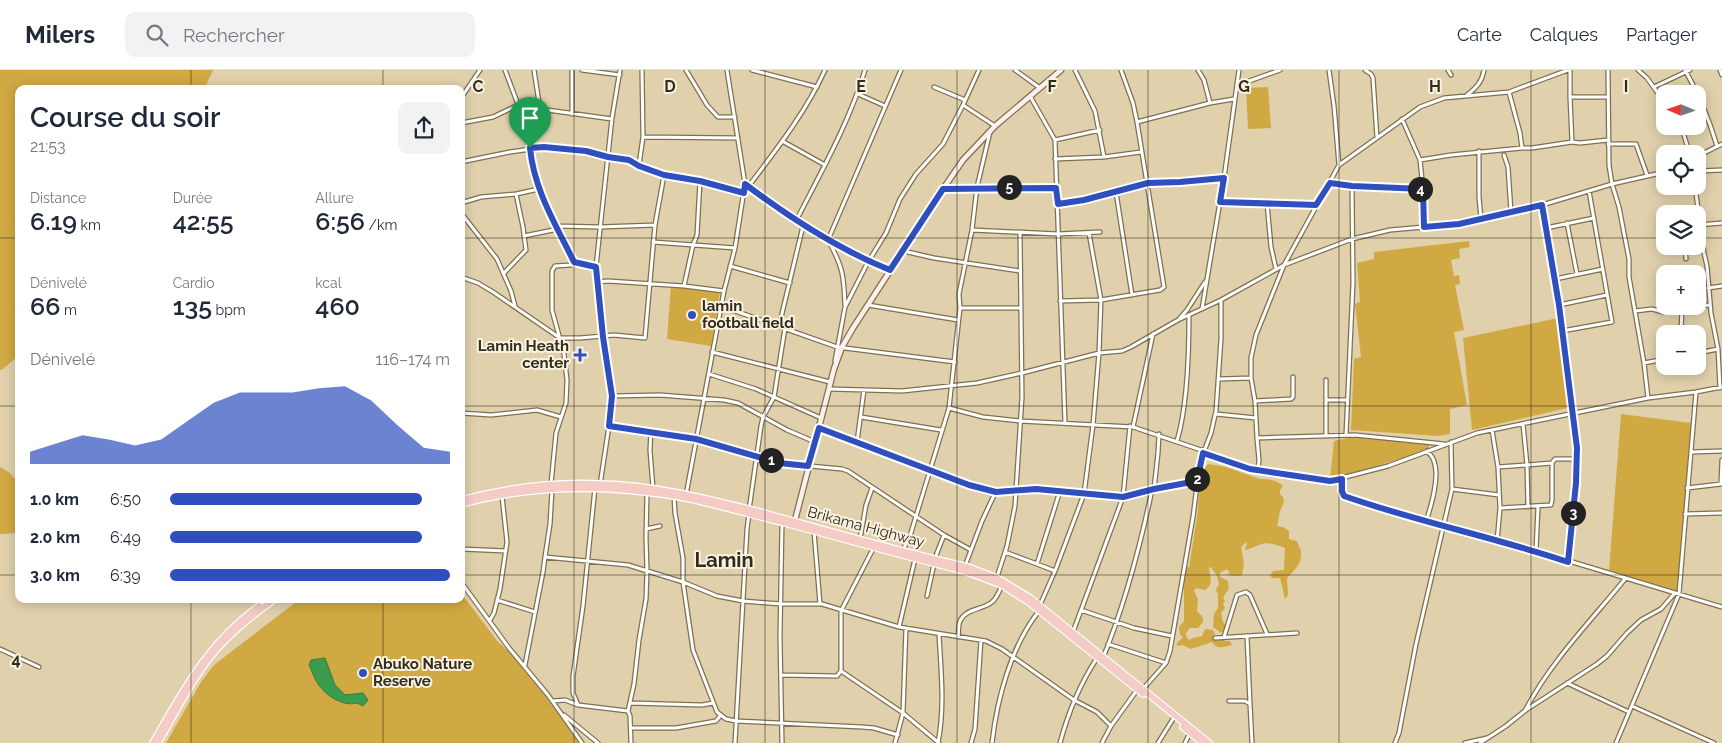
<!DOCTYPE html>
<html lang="fr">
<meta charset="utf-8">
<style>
:root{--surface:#fff;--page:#f2f2f3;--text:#1f2937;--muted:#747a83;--line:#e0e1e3;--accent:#2f4fbf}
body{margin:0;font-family:Raleway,sans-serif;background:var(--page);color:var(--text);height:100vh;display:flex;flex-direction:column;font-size:19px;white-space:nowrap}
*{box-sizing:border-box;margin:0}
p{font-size:16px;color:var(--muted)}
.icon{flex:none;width:28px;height:28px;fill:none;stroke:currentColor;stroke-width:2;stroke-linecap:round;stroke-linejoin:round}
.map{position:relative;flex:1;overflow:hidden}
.details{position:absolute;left:15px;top:15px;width:450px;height:518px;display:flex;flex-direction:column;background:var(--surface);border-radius:10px;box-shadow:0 2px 12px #0003}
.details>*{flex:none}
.needle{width:32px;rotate:272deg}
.controls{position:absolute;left:1656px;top:15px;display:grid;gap:10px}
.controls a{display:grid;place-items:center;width:50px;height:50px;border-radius:10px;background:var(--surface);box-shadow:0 2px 12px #0003;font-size:25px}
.pin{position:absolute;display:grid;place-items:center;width:42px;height:42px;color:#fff;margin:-51px -21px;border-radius:50% 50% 50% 0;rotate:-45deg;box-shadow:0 0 5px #0007}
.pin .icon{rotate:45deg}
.km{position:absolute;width:25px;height:25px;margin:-12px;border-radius:50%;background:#222;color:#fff;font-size:14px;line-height:25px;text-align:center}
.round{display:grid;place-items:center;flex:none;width:52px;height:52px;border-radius:10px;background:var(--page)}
.head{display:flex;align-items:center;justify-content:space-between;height:85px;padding:0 15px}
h1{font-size:28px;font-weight:600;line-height:38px}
.stats{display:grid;grid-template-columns:repeat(3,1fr);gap:8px;height:85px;padding:5px 15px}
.stats div{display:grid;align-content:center}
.stats b{font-size:25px;font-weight:600}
.stats small{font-size:14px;font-weight:400}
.stats p{font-size:14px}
.chart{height:140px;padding:10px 15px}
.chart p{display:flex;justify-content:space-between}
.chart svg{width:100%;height:90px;margin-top:5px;fill:var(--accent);opacity:.7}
ul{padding:0 15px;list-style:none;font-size:16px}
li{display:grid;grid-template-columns:80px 60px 1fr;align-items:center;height:38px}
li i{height:12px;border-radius:6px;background:var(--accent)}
header{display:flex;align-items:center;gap:30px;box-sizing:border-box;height:70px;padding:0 25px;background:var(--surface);border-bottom:1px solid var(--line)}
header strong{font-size:24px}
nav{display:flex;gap:28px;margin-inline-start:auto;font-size:18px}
.search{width:350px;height:45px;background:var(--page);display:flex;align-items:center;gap:12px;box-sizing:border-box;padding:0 18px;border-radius:10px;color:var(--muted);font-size:19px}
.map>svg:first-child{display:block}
.green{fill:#d1a942}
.water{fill:#3b9c4d;stroke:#387a3f}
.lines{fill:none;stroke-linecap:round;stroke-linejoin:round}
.street-casing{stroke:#7f704f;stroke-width:5.5}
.secondary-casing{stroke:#7f704f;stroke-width:7}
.highway-casing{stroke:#fff;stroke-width:8}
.street{stroke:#fff;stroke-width:3}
.secondary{stroke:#fcefee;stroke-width:4.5}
.highway{stroke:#f4cbc5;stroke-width:5.5}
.route-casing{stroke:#fff;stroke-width:10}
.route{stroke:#2f4fbf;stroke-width:6}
.grid{fill:none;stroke:#322c1e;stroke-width:1;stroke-opacity:0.55}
.poi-dot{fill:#2f4fbf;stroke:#faf2e0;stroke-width:2}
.labels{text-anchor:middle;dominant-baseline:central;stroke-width:4;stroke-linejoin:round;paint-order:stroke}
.poi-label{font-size:15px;font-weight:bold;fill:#322c1e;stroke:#faf2e0;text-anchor:start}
.street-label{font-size:15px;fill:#322c1e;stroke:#faf2e0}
.district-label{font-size:20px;font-weight:bold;fill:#322c1e;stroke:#faf2e0}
.grid-label{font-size:16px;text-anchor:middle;font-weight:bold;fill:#322c1e;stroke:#faf2e0;stroke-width:4;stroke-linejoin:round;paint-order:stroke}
</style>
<header>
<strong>Milers</strong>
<div class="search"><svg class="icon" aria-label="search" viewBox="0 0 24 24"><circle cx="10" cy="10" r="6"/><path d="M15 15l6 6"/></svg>Rechercher</div>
<nav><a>Carte</a><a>Calques</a><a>Partager</a></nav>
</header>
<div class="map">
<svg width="1722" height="673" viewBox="0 0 1722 673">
<rect width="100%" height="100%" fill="#e0d0ac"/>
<path class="green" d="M0,0h213l-7,15 -4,4h-183v213l-4,23 4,4v26l-16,14 -3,1z
M1268,17l3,41 -23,1 -2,-41z
M1469,171l1,6 -11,2 1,9 -9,2 3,16 5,-1 1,9 -5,1 9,45 -10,2 13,73 -17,4v25l-12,2 -87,-6 3,-71 7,-2 -6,-53 5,-2 -3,-39 17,-4v-7z
M671,216l49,5 -9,55 -44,-7z
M1558,248l14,89 -100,23 -9,-92z
M1621,344l70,9 -10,169 -72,-21z
M1353,367h17l57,6 2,2v5l-72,22 -27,7 4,-38z
M1208,394l18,3 34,12c8,0 17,1 23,7l-3,4v4l3,3 1,5 -4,9 -3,15 6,1 6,4v8l8,2c1,4 4,8 4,12 1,11 -8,18 -14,25l1,17 -3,4 -5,-21h-7l-3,-2 3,-5 11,-1 1,-22c-22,-8 -19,-5 -39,2l-1,-1 2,-5 -1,-2 -5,5 3,16 -2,12 -4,1 -12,-1 4,-2 -3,-4 -7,4v4l8,4c2,12 -1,8 -5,17l2,3 -2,3 2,4 -4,5 2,9 2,2 1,5 -5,4 -8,-6 1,-13 4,-6v-14l-2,-4 3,-6 -2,-8 -6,-9 -2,1c1,9 5,16 -4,22l-9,-2 -2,3 4,8 -1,12 6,6v5l-5,6h-8l-4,5v3l3,4 4,-2 9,-2 3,-7 8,1 2,4 -2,4 1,1h9l2,2h5l2,4c-8,2 -15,5 -20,-3l-21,7 -9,-4 -5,1v-3l6,-6 -3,-2 -1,-8 5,-6v-46l2,-9 3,2 8,-51 4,-44z
M0,397l10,6 9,11v47l-2,2 -17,1z
M461,523l37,49 20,17 62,84h-414l35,-61 13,-17 86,-66h161z"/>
<path class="water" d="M325,588l10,27 10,10 18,-2 5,7 -5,6 -6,-3c-14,4 -32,-8 -39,-19 -4,-6 -6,-13 -9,-19l2,-5z"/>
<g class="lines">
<g class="street-casing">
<path id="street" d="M505,0l23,61 4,35 7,23 35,73 22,5
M534,0l6,39
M582,0l38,5
M686,0l21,35 11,12h17
M752,0l65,17
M1015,0l25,18
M1075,0l20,41 9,46
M1198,0l6,10 6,23
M1329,0l5,36 5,59
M1365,0l6,4 2,4 4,60
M1448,0l3,5
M1570,0v27
M1608,0l1,95 3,19 7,23 10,52v18l15,86 4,35
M1638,0l9,8 18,25
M1685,0c14,24 24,49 32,76
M1720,0l2,5
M1238,15l42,-15
M934,17l31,13
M1654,17l36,-17
M858,24l27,12
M1467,25c9,-7 15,-13 17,-25
M1030,26l25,44 10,283
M461,28l19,-28
M963,35l32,21
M520,39h20l72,10
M572,44v-44
M1402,49l18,41 3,29 1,38
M1137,52l73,-19 24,-4
M461,53l32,-6 25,-12
M1681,56l7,22 -1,6
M643,67l95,1
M1055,70l45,-10
M1608,70l-28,3 -8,-1 -2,-45h38
M782,71l43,24
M1608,74h28l11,31
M1522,78h10l40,-6
M1479,81v46l2,22
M1504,85l4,12 3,45
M1698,86l24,-12
M1055,89l49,-2 37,-5
M1420,90l31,-5 71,-7 -2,-15 -11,-41
M461,92l49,-10 35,-5 41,4 22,6 21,3 10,6 25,9 36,6 44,12
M639,95l4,-28 -1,-67
M1698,101l24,-1
M1330,113l22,3 71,3
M745,114c46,34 92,65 145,87
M1695,116l9,67 3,13 4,47 7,36 2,39
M748,117c28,-37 58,-75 77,-117
M943,119l114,-1
M1116,122l16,103
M1220,132l97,3
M461,133l20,-6 35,-3 23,-5
M1267,133l4,44 5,22
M1057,134l27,-4 64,-17 32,-1 44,-4
M461,143l36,46 14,32 4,15
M796,151c25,-49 53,-98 69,-151
M1567,153l10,51
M1698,155l24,-2
M557,156l43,1 55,-2
M1546,158l48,-10
M972,160l86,4 42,-2
M524,166l34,-7
M653,172l82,6
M1685,176l1,13
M903,181l31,7 86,13
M730,196l60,17
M504,203l22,-23 -3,-23 -7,-33
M461,207l17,6 15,9 67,46h20l34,-3 31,3 10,-113 9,-50
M1555,209l48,-10
M597,212l11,-1 76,5 40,5
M684,216l9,-41 4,-10 3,-54
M1708,218l14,-2
M1060,231l41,-1 59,-10 4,-3 -27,-165 -4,-19 -12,-33
M868,235l90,15
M1559,235l48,-10
M721,236l116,41 118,15
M845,236c-1,-30 -2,-39 -17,-66l73,-170
M1698,236l12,-1
M960,238h60
M1202,239l22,-131 15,-108
M1635,241l17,-2 11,3 28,-6
M1180,248l7,-8 18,-28
M779,256l24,-100
M1562,261l50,-9 -23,-131
M1681,264l1,-26
M712,282l118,30
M1698,283l20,-4
M835,291l10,-54 23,-45 18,-29 14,-34 16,-25 27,-30 20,-39 16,-35
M1644,293l21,-4
M709,304l47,15 65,29
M1219,309l32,-1
M829,319l73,2 75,-8 45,-10 77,-20 23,-2 9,-4 47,-27 43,-20 63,-35 68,-26 38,-9 69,-6 83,-19 70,-21 53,-12
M612,326l48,-1 64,5 14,3 49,27 28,12
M1326,330h21
M1255,331l36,-2 2,-2v-20
M949,338l34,9 37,4 113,6 71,24
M461,343l30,2 46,-5 24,7
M1216,344l40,4
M861,347l80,13
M609,357l87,12 83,24 63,6 6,2 96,64 27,15
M1133,357l20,-93
M819,358l150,57 27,6 40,-2 87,8 31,-8 43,-8
M1492,360l6,37
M651,361l-1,19 3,38
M1346,365l7,-152 -1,-97
M1326,366v-56
M1257,368l98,-3 89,9
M1177,371c11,-37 12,-88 12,-126
M857,372l7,-52
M1691,382l31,-1
M1203,383l47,16 24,2 56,10 58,-15 89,-33 171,-35 48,-6 26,-5
M1258,400l1,-10 -2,-22 -2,-37 -4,-23v-20l5,-23 28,-70 55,-100 81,-58 24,-9 65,-6 59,-22
M1342,409v16l6,3 94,29 94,24 186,56
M551,414l5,-51 10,-30 1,-23 -3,-26 -12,-44v-39l3,-5 16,-1 3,-3
M600,415l12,-79v-10l-9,-59 -7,-70 16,-149 8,-48
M1687,418l34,-4 1,-24
M1154,419l4,-36 1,-19
M1452,419l47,6
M552,420l-2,34 -5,33 83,8 55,17 34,14 26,5 38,3h41l77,23 87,14 16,8 72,51 23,12 14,14
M686,425l38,-204 11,-43 10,-64 -18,-114
M674,426l1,17 8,45v24l10,68 24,62 9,7 10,2 126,6 12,1 24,7
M1528,437l-1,-42 25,-2 3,-4h22l-3,-46 -19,-134 -13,-74
M1500,438l51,-3 1,-5v-37
M749,440l12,-84 2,-9 11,-20 11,-69
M1685,444l37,-1
M1426,452c5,-16 14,-45 8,-61 -1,-3 -4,-7 -7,-10
M646,459l14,-3
M814,461l6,73
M860,469l6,-34 6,-17
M1497,472l3,-34 -2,-41 29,-2 -4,-41
M461,479l45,2
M903,480l7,-14 39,-128 11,-100 -1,-14 13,-64 5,-43 13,-55
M1536,481l2,-44
M1005,482l32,12 23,-73
M935,488l9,-23
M1568,492l9,-103
M1037,494l18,7
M965,496l17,-45 14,-30
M997,507l10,-31 8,-40 7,-109 -2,-165
M461,512l48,66 39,47 34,48
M927,526l7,-32
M497,530l38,12
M1040,535l15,-34 29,-77 9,-69 6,-72 2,-53 -12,-67
M1081,540l53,18 38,8
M490,550l4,-7 6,-24 7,-47 -5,-46
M899,557l16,-68
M1073,562l50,-135 7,-71
M1247,566l3,68
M958,567c1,-5 0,-12 2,-16 6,-13 23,-11 32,-19 5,-4 7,-10 10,-17
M1224,567l13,-42 9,-3 4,3 17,39
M1215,568l82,-5
M1108,574l58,19
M0,579l39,18
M1103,588c22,-54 37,-111 49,-168
M525,595l18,-93 2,-15
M841,601l62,42 36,30
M781,605l56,1 4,-5v-60l33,-64
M1567,613l62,29
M1143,619l23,-26 4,-12 23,-134 7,-55 11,-29 5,-22 5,-72v-39
M553,631l12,-1 13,5 50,6
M1229,631h16l5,3 2,39
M630,633l72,2 11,-2
M578,635l-5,-12v-17l10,-70 12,-118
M1632,636l82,37
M1526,639c25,-48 65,-88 99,-130
M564,645l34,28
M631,658h45l40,-7 5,-6
M631,673l-1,-27 -2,-5 6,-27 5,-44 7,-41 1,-28 -1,-33 1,-45
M735,673l12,-214 2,-15
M782,673l-2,-106 2,-114
M895,673l8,-30 3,-85
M938,673c7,-36 3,-72 1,-109
M971,673l4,-14 6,-89
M992,673c5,-44 19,-97 47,-132
M1060,673c8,-30 20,-59 37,-85
M1102,673l9,-17 26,-36
M1158,673l15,-24
M1185,673l5,-10
M1395,673l4,-10 17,-89 36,-155 -1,-47
M1465,673l22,-5
M1480,673l26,-17 20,-16 71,-46 10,-8 20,-23 14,-13 20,-11 14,-16
M1616,673l63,-149 17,-202"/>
</g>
<g class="secondary-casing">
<path id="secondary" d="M794,454l40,-155 8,-22 11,-19 90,-139 20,-29 32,-34 66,-56"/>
</g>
<g class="highway-casing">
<path id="highway" d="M461,430c45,-12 92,-18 139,-16 53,1 104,14 156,27 70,19 141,40 212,56l29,11 33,20 179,145
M461,434c74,-20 150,-20 225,-6 33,7 66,17 99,25 60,16 119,33 179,48l38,14 28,18 113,91
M1183,657l20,16
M153,673c31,-54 54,-99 106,-137
M158,673c16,-28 30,-57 49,-82 19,-25 43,-44 68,-62"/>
</g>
<use href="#street" class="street"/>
<use href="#secondary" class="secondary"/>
<use href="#highway" class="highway"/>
</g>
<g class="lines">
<g class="route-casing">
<path id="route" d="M544,77l42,4 22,6 21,3 10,6 25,9 36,6 44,12 1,-9c45,34 92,65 145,86l53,-81 113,-1 2,16 26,-4 64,-17 32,-1 44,-4 -4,24 96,3 14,-22 22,3 71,3 1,38 35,-3 83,-19 17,100 18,143 -1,35 -8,79c-74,-25 -150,-40 -224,-66l-2,-5v-12l-12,2 -80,-12 -47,-16 -6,28 -43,8 -31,8 -87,-8 -40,3 -27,-7 -150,-57 -11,38 -29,-3 -83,-24 -87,-13 3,-30 -9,-59 -7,-70 -22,-5c-18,-37 -40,-72 -44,-114z"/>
</g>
<use href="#route" class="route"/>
</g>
<path class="grid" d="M191,0v19M383,0v19M574,0v673M765,0v673M957,0v673M1148,0v673M1339,0v673M1531,0v673M0,168h19M461,168h1204M1698,168h24M0,336h19M461,336h1261M0,505h19M461,505h1261M191,529v144M383,529v144"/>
<g class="poi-dot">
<circle cx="692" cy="245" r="5"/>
<path d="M577.5 277.5h5v5h5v5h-5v5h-5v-5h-5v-5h5z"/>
<circle cx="363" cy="603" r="5"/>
</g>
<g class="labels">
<g class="poi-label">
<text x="702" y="236">lamin<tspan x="702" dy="17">football field</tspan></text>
<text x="569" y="276" text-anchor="end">Lamin Heath<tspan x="569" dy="17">center</tspan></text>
<text x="373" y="594">Abuko Nature<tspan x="373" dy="17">Reserve</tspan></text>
</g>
<g class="street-label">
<text transform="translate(866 457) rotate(15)">Brikama Highway</text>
</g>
<g class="district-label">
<text x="724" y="490">Lamin</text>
</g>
</g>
<g class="grid-label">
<text x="478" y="22">C</text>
<text x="670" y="22">D</text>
<text x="861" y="22">E</text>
<text x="1052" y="22">F</text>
<text x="1244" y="22">G</text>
<text x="1435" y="22">H</text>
<text x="1626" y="22">I</text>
<text x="16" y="595">4</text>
</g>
</svg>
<div class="controls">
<a><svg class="needle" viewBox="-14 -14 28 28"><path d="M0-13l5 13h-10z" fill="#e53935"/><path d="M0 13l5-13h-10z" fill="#747a83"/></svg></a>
<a><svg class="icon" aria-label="locate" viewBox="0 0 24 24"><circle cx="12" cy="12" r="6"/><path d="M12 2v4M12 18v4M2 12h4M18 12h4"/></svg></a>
<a><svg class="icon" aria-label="layers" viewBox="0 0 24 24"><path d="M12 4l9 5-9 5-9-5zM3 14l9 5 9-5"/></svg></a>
<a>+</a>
<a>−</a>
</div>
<div class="pin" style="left:530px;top:78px;background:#1e9e55"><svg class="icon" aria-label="arrive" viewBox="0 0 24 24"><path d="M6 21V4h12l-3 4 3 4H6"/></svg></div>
<b class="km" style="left:771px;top:390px">1</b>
<b class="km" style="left:1197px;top:409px">2</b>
<b class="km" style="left:1573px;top:443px">3</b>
<b class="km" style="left:1420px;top:119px">4</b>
<b class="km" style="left:1009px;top:117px">5</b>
<section class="details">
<div class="head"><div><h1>Course du soir</h1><p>21:53</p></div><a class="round"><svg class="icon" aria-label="share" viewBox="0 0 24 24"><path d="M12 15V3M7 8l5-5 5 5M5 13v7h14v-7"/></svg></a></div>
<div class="stats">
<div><p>Distance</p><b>6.19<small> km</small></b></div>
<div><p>Durée</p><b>42:55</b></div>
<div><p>Allure</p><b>6:56<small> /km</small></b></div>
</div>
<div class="stats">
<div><p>Dénivelé</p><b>66<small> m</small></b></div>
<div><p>Cardio</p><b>135<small> bpm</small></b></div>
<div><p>kcal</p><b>460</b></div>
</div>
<div class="chart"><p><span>Dénivelé</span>116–174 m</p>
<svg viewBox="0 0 160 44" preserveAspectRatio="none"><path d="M0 44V38L10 34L20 30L30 32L40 35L50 32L60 23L70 14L80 9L90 9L100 9L110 7L120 6L130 13L140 25L150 36L160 38V44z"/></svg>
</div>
<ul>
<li><b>1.0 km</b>6:50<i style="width:90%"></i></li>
<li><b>2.0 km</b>6:49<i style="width:90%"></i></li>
<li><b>3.0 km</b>6:39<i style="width:100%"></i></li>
</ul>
</section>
</div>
